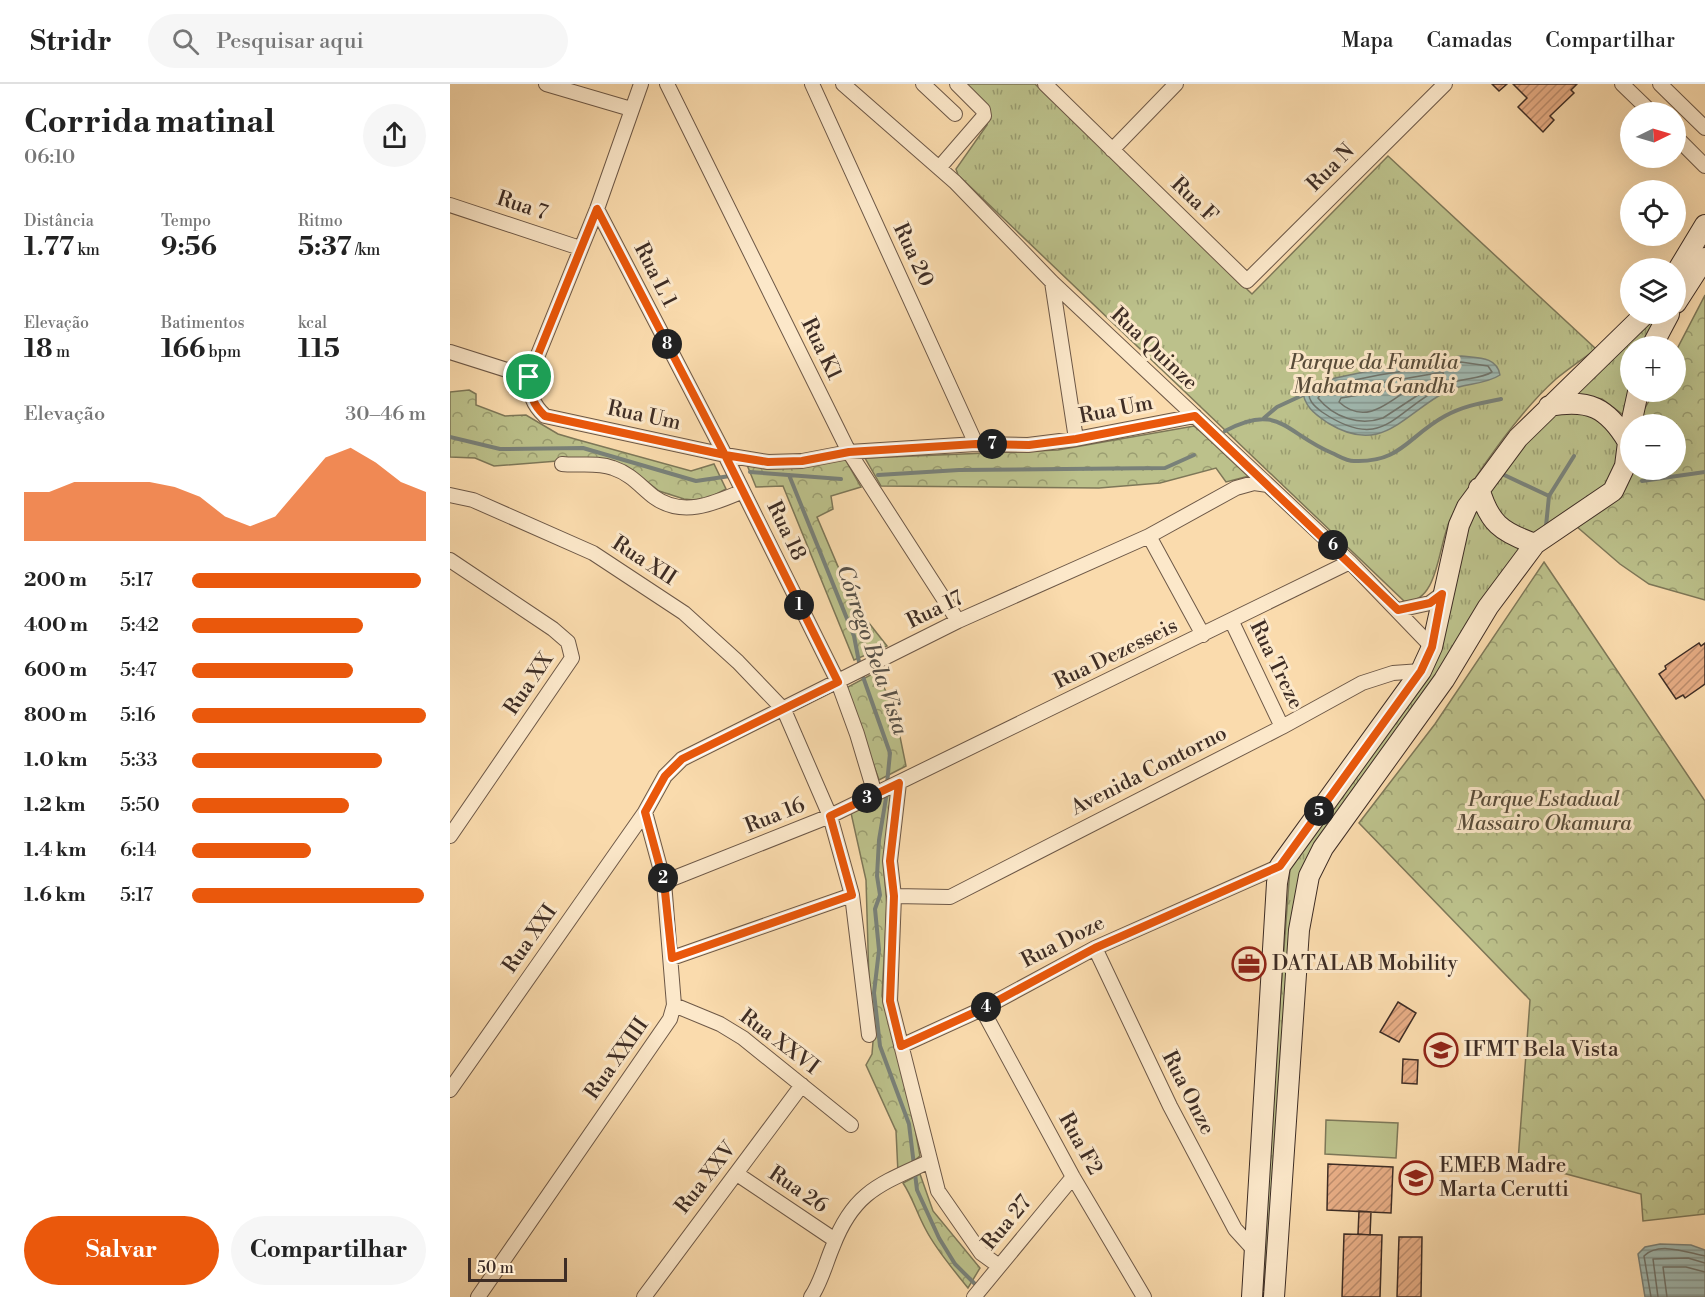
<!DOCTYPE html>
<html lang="pt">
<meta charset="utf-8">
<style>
:root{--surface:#fff;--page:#f6f6f6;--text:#222;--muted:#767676;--line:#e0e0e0;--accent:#ea580c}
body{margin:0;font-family:"Libre Bodoni",serif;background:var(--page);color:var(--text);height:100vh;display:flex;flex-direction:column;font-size:22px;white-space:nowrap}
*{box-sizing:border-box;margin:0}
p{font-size:20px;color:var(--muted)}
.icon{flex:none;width:33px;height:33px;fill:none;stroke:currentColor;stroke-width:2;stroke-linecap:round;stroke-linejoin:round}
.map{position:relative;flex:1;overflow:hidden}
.details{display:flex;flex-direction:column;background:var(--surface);width:450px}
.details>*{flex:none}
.needle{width:39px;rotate:85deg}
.fabs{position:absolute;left:1170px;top:18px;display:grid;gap:12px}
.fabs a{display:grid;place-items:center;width:66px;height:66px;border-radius:50%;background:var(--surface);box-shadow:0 6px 24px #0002;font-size:30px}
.scale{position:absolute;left:18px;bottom:15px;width:99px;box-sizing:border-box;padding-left:6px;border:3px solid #3e2d25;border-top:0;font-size:16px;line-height:21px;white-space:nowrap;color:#3e2d25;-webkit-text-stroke:4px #fce8ca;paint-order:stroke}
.pin{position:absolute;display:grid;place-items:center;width:51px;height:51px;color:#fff;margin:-26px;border:3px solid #fff;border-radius:50%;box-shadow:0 2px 6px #0007}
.km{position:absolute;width:30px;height:30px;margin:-15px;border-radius:50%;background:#222;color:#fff;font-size:16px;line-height:30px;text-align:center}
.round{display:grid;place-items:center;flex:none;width:63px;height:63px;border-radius:32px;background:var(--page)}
.headline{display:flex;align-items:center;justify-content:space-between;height:102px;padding:0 24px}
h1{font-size:33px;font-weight:800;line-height:45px}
.stats{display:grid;grid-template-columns:repeat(3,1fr);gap:9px;height:102px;padding:6px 24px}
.stats div{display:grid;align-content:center}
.stats b{font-size:26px;font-weight:800}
.stats small{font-size:16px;font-weight:400}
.stats p{font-size:16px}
.chart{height:168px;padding:12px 24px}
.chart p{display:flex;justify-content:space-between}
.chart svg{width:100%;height:108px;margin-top:6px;fill:var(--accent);opacity:.7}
.button{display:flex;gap:12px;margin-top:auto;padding:12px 24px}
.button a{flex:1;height:69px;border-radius:36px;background:var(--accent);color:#fff;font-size:24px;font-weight:800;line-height:69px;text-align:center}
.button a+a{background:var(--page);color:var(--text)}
ul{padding:0 24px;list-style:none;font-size:20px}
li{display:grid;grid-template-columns:96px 72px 1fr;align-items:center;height:45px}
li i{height:15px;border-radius:8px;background:var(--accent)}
header{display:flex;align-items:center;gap:36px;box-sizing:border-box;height:84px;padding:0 30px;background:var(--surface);border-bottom:2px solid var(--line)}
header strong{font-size:28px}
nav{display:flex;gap:33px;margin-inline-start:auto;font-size:21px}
.search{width:420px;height:54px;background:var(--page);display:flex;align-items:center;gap:15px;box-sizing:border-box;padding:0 21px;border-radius:33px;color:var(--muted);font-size:22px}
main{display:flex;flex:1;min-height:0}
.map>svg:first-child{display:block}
.grass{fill:url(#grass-tufts);stroke:#7d7758;stroke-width:1.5}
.forest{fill:url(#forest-crowns);stroke:#7d7758;stroke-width:1.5}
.garden{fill:#bcc18b;stroke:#7d7758;stroke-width:1.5}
.water{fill:url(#water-rules);stroke:#798179;stroke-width:1.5}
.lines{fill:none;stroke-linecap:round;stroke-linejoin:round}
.shore{stroke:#6f736b;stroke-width:1.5}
.stream{stroke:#798179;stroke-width:4}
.building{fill:url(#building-hatch);stroke:#3e2d25;stroke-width:1.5}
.street-casing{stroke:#6d5847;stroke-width:16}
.secondary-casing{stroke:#3e2d25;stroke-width:22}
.street{stroke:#fce8ca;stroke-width:14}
.secondary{stroke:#fce8ca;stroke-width:20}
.route-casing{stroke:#fff;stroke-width:12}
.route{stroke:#ea580c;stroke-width:8}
.labels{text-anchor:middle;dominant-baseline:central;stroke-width:6;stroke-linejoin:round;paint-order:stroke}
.street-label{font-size:21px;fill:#3e2d25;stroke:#fce8ca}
.park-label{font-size:21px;font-style:italic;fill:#574b39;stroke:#fce8ca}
.poi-label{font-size:21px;fill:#3e2d25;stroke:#fce8ca;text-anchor:start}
.water-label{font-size:22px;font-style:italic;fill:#565048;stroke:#fce8ca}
</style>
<header>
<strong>Stridr</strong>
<div class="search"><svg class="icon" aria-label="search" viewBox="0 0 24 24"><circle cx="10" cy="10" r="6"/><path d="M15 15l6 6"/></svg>Pesquisar aqui</div>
<nav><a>Mapa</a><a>Camadas</a><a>Compartilhar</a></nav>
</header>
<main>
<section class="details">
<div class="headline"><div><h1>Corrida matinal</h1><p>06:10</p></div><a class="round"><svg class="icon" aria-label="share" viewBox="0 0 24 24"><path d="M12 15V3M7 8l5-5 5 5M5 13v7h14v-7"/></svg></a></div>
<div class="stats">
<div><p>Distância</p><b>1.77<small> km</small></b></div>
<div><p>Tempo</p><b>9:56</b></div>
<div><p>Ritmo</p><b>5:37<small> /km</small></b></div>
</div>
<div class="stats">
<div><p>Elevação</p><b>18<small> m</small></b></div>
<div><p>Batimentos</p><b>166<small> bpm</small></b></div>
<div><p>kcal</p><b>115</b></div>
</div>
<div class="chart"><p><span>Elevação</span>30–46 m</p>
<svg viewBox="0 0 160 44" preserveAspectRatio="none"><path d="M0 44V24L10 24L20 20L30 20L40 20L50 20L60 22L70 26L80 34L90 38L100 34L110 22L120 10L130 6L140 12L150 20L160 24V44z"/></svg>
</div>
<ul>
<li><b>200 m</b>5:17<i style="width:98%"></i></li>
<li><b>400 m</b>5:42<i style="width:73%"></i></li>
<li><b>600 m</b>5:47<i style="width:69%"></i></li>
<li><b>800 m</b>5:16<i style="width:100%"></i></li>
<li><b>1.0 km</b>5:33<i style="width:81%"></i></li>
<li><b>1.2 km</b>5:50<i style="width:67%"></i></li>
<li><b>1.4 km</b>6:14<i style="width:51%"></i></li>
<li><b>1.6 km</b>5:17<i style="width:99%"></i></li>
</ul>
<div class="button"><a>Salvar</a><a>Compartilhar</a></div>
</section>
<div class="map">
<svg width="1255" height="1213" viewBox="0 0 1255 1213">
<defs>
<pattern id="grass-tufts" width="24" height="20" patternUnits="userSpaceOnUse" patternTransform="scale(1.5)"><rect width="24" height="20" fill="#bcc18b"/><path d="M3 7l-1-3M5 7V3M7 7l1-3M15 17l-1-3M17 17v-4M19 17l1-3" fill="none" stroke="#9a9d71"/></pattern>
<pattern id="forest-crowns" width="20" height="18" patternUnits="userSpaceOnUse" patternTransform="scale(1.5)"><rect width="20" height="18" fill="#bcc18b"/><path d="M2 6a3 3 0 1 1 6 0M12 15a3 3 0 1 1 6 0" fill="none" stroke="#9a9d71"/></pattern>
<pattern id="water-rules" width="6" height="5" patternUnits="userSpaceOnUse" patternTransform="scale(1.5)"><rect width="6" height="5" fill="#a0b9b1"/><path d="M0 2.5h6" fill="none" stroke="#849790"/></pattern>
<pattern id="building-hatch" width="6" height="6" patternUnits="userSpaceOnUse" patternTransform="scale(1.5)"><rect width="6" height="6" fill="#e7ad85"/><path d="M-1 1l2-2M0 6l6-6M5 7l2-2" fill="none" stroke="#bd8d6d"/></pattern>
</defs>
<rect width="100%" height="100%" fill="#fadbad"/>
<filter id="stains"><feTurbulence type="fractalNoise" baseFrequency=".00333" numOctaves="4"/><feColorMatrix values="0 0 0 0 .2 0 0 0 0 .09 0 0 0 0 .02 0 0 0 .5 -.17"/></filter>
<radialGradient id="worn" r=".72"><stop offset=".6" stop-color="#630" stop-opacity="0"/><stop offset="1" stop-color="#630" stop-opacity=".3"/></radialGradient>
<path class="grass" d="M516,0h69l217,210 136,-138 208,193c-13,10 -27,19 -40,30 -36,32 -84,99 -106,142 -12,22 -11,84 -46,80l-446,-426 -2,-6 31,-44 1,-10z
M1207,230h7l-17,32h-17v46l-4,25 -24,-18 -34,-6z
M1110,325l34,3 26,32 -6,35 -80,55c-28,-11 -35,-18 -46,-45l44,-60z
M1028,416l47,46 -217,314 -39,437h-11l32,-429 126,-174 50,-173z"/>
<path class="forest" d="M1255,211v305l-56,-16 -29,-20 -44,-38 57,-56h43v-46h-36l1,-9 13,-23h22v-41z
M19,306l7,4v11l29,11 21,-1 32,19 17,5 116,32 23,-7 12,25 -23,12 -19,-2 -25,-8 -23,-18 -41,-15 -101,8 -19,-8 -25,-1v-65z
M744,342l59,49 -27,7 -10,-14 -56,15 -61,5 -218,-2 -16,-28 193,-8z
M395,375l16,28 -30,9 2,13 -16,8 37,87 33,42 -33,14 -71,-174 -27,1 -9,-22z
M1094,478l161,239v413l-62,7 -2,-27 -123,-33 12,-161 -171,-177 76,-99z
M426,588l18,35 12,59 -27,14 -33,-92z
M443,707l-9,80 3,34 -5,91 31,121 7,39 -22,17 -2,-42 -30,-66 6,-11 2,-25 -5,-47 -3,-102 -15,-67z
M470,1090l13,37 47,57 -12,20c-15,-19 -31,-37 -42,-58 -9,-16 -13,-32 -23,-47z"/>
<path class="garden" d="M876,1036l72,3 -2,35 -71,-4z"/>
<path class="water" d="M1011,272c16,2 36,0 39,19 -15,10 -36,8 -53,16 -45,24 -65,65 -119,32 -15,-10 -24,-17 -26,-35l5,-4 71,-15z
M1210,1160l31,1 14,5v47h-60l-7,-43 7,-7z"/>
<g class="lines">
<path class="shore" d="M1011,278l27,4 4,6c-11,7 -30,6 -44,12 -54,24 -62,71 -126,28 -8,-6 -16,-13 -12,-23l69,-14z
M993,288l1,6 -61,40c-23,8 -49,0 -65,-20l2,-3 14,-4z
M951,304l2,5c-21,15 -41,30 -64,9l2,-4z
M1201,1213l-7,-41c15,-15 44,-3 61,0
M1208,1213l-5,-38 35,-1 17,5
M1217,1213l-4,-30h23l19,5"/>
<path class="stream" d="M814,334l13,-11 26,-12
M775,347c54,-29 60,2 107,22 7,3 14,8 22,8 47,2 54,-25 91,-45 18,-10 36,-13 56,-17
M0,353l50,12 83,-1 113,33 34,-5
M300,388l91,7
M1050,389l49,23 -3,30
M339,391l65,161 6,31
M428,391l81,-5 206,-2 29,-13
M1192,397l63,-9
M1099,412l25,-40
M412,590l28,79 -3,31
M437,708l-8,48 -2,36 3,19 -5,14 4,41 -5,43 6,53 29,78 8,66 22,48 16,26 20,20"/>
</g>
<path class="building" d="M1042,0h15l-8,7z
M1063,0h64l-6,6 3,3 -24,23 4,4 -11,12 -25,-25 9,-9z
M1249,559l2,3 4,-3v41l-20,14 -2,-3 -7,4 -17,-25 7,-5 -1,-3z
M948,918l18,11 -17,29 -19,-10z
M953,975l15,1 -1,24 -15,-1z
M878,1080l65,3 -2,46 -64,-3z
M909,1127l12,1 -1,23 -12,-1z
M894,1150l38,1 -2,62h-38z
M949,1153h23l-1,60h-24z"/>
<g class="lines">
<g class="street-casing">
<path id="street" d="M96,0l85,25
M191,0l-44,125 -68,168c1,17 3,27 16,39l180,39 43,7 34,-1 47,-9 127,-8 52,1 48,-6 119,-23
M217,0l182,368 109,169
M362,0l164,360
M393,0l112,98 97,100 298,280 82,85
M473,0l32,30
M595,0l202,197 198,-197
M1172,0l29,28
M1210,0l45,44
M1226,53l29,29
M662,66l64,-66
M489,84l45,-52 -1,-6 -26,-26
M0,121l130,43
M147,125l128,246 113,227 19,52 18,60
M602,198l24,157
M0,268l79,25
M112,380c16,2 35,-2 51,4 18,6 27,18 41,29 29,21 61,6 89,-6
M0,411l23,5 120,53 91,60 54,49 46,48 46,106 22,79 17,140
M699,452l54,99
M0,476l103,69 15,13 4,16 -122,178
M948,526l32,-7 12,-9
M782,538l50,105
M449,699l-9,78 4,35 -4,105 48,190 43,62 18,13
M214,798l166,-66 520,-254
M444,812l56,1 332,-170 80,-44 31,-10 28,-2
M645,864l75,158 65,123 20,22
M222,874l180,-63
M224,921l46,19 23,14 108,87
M532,925l91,168 71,120
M451,962l81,-37 113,-61 185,-82
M0,1006l195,-278 20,-36 17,-17 276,-138 191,-85 87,-48 18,-5 14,2
M287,1090l98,66
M28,1213l192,-278 4,-14 -10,-123 -19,-70
M194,1213l158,-212
M361,1213c10,-14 15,-35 22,-51 21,-55 48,-62 97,-85
M524,1213l99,-120"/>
</g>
<g class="secondary-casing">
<path id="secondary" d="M1226,189l29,-48
M1226,219l29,-45
M1202,262l17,-32
M1099,322c40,-7 58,1 79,36
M1181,340l7,-32
M1029,404c10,35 22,44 56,56
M802,1213l25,-414 3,-17 141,-195 11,-24 27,-122 8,-18 51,-69 127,-124
M824,1213l25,-367 10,-54 14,-28 121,-168 44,-73 47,-63 78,-53 12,-25 5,-39"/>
</g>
<use href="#street" class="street"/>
<use href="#secondary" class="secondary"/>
</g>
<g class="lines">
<g class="route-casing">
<path id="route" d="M79,293c1,17 3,27 16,39l180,39 113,227 -156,77 -17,17 -20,36 19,70 8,76 180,-63 -22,-79 69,-33 -9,78 4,35 -4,105 11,45 81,-37 113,-61 185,-82 141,-195 11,-24 10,-53 -12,9 -32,7 -203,-194 -119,23 -47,6 -53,-1 -127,8 -47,9 -34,1 -43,-7 -128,-246 -68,168"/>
</g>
<use href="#route" class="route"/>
</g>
<defs>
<g id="office-ring" transform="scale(1.725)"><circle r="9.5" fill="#fce8ca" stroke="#8f2418" stroke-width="1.5"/><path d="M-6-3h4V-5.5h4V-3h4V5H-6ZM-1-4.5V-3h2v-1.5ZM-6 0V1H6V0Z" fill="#8f2418"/></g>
<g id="university-ring" transform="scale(1.725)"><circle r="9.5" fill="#fce8ca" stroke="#8f2418" stroke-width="1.5"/><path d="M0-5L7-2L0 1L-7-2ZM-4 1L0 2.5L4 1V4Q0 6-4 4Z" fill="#8f2418"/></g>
<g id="school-ring" transform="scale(1.725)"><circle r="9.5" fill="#fce8ca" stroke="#8f2418" stroke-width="1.5"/><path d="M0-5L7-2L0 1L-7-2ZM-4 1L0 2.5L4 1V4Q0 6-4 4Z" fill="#8f2418"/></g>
</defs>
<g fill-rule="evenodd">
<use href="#office-ring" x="799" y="880"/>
<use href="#university-ring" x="991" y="966"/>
<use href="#school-ring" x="966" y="1094"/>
</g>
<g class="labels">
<g class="street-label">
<text transform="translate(881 84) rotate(-45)">Rua N</text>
<text transform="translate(744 116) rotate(44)">Rua F</text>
<text transform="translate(72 122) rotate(18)">Rua 7</text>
<text transform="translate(463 171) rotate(65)">Rua 20</text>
<text transform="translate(205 191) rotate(63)">Rua L 1</text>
<text transform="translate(371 265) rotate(64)">Rua K1</text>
<text transform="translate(704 265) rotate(43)">Rua Quinze</text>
<text transform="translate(666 326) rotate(-11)">Rua Um</text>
<text transform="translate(194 332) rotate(12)">Rua Um</text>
<text transform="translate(336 447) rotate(64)">Rua 18</text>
<text transform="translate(194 477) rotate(33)">Rua XII</text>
<text transform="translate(485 526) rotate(-26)">Rua 17</text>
<text transform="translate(666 570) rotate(-26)">Rua Dezesseis</text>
<text transform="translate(826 581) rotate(64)">Rua Treze</text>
<text transform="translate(79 600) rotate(-56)">Rua XX</text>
<text transform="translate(699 687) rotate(-27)">Avenida Contorno</text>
<text transform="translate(325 732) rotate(-22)">Rua 16</text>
<text transform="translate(80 855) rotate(-55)">Rua XXI</text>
<text transform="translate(613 858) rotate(-27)">Rua Doze</text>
<text transform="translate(329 958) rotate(37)">Rua XXVI</text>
<text transform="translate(167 975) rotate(-55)">Rua XXIII</text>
<text transform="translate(738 1009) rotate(63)">Rua Onze</text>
<text transform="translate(630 1060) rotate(61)">Rua F2</text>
<text transform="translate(256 1094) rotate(-52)">Rua XXV</text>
<text transform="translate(348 1106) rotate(34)">Rua 26</text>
<text transform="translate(557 1139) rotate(-50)">Rua 27</text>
</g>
<g class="park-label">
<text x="924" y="279">Parque da Família<tspan x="924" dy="24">Mahatma Gandhi</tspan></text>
<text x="1094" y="716">Parque Estadual<tspan x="1094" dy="24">Massairo Okamura</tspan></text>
</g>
<g class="poi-label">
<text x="822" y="880">DATALAB Mobility</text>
<text x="1014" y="966">IFMT Bela Vista</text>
<text x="989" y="1082">EMEB Madre<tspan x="989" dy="24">Marta Cerutti</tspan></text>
</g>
<g class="water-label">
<text transform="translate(422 566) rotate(71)">Córrego Bela Vista</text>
</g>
</g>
<rect width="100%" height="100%" filter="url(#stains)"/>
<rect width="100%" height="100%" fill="url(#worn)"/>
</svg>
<div class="fabs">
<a><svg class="needle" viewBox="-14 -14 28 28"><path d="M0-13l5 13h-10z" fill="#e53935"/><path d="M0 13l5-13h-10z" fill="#767676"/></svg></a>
<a><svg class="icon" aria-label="locate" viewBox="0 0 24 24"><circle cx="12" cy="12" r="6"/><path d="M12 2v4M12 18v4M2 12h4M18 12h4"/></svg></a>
<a><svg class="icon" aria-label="layers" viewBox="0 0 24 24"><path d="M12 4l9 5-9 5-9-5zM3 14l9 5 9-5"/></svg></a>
<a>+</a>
<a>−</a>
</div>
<div class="scale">50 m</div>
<div class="pin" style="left:79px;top:293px;background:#1e9e55"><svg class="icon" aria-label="arrive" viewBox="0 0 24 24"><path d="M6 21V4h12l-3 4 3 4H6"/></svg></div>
<b class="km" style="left:349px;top:521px">1</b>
<b class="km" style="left:213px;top:794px">2</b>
<b class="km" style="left:417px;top:714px">3</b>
<b class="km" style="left:536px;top:923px">4</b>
<b class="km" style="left:869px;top:727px">5</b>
<b class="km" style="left:883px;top:461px">6</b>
<b class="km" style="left:542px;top:360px">7</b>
<b class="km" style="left:217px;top:260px">8</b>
</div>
</main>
